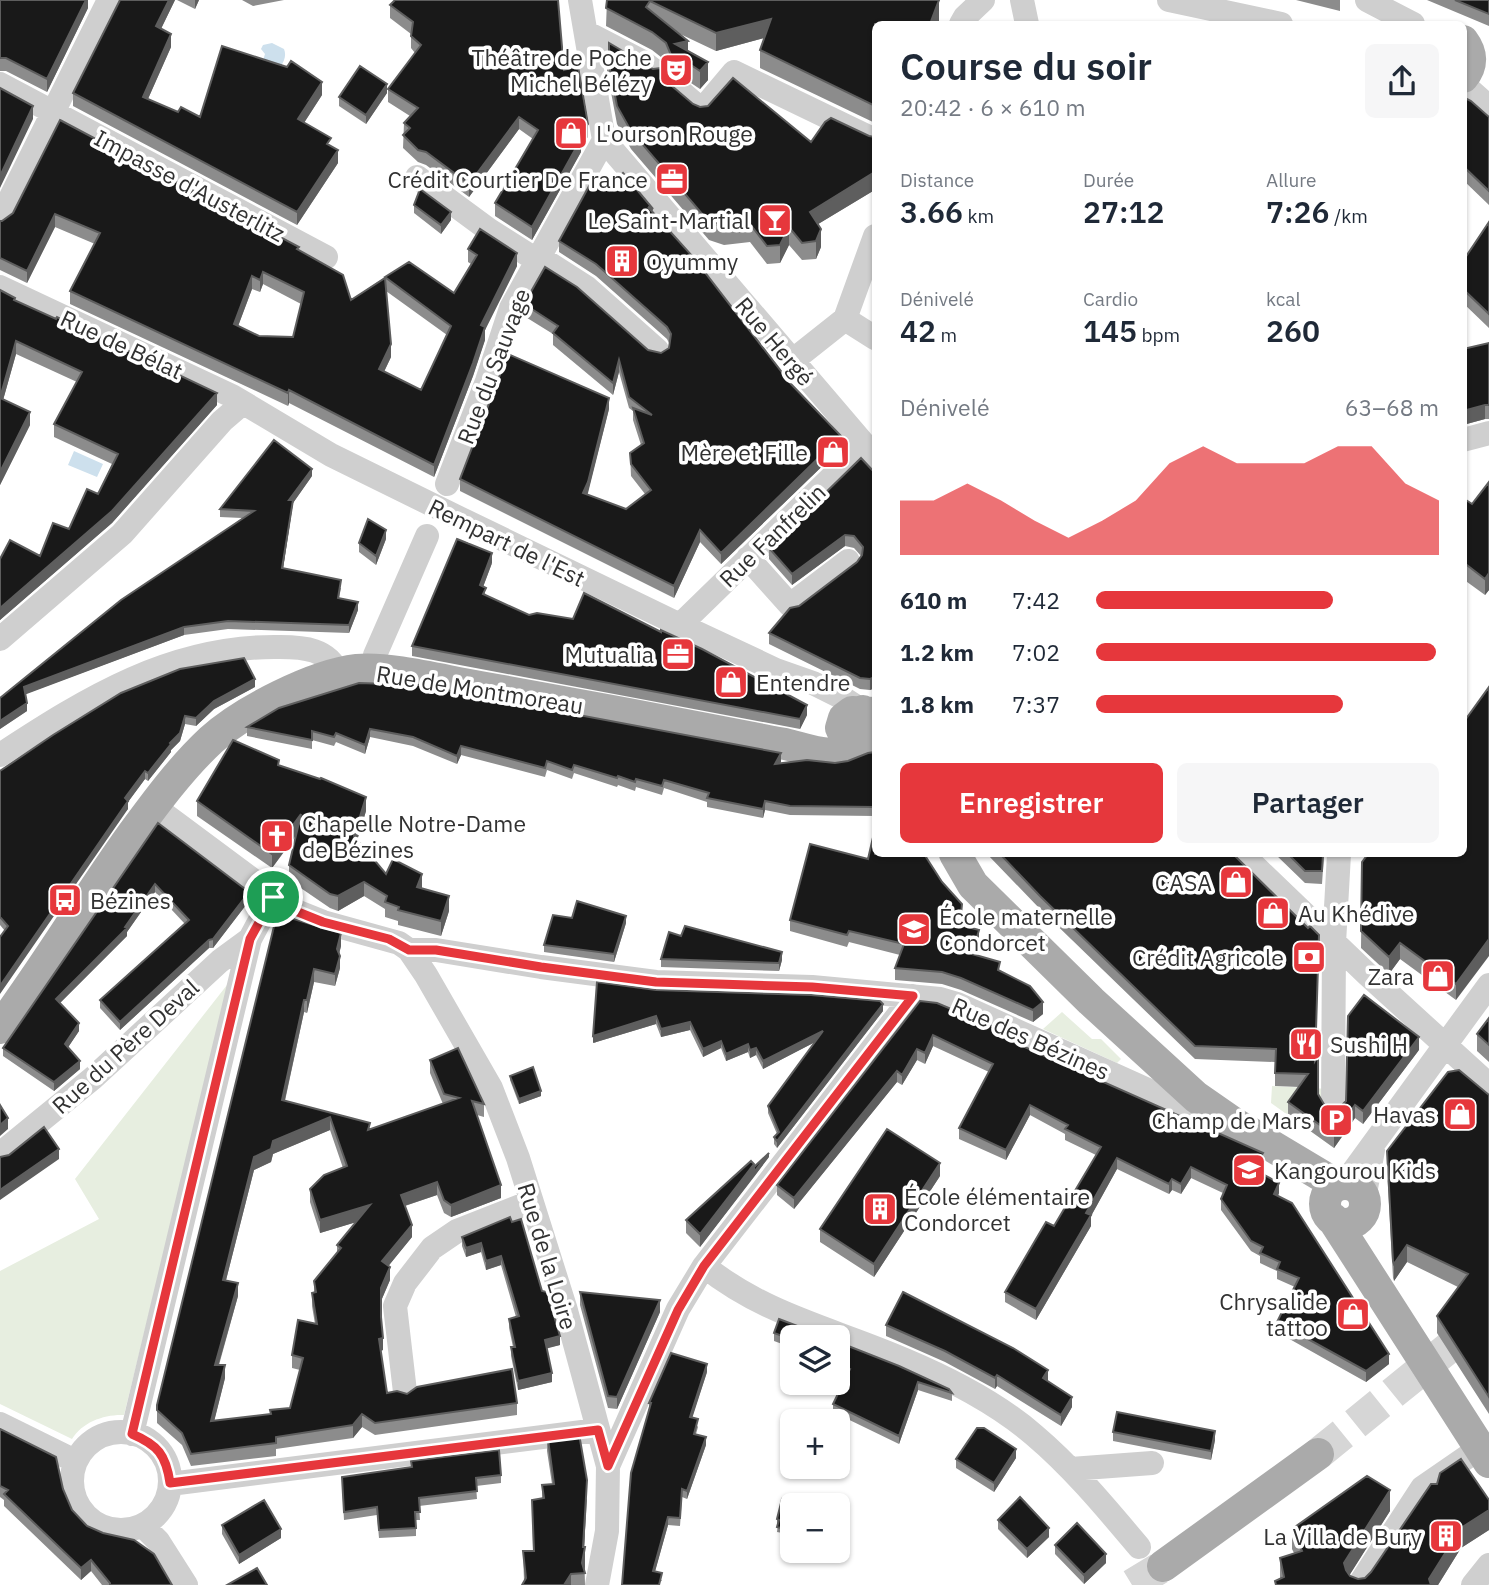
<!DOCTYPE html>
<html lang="fr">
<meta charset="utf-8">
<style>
:root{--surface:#fff;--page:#f6f6f7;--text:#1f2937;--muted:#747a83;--accent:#e6373c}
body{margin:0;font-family:"IBM Plex Sans",sans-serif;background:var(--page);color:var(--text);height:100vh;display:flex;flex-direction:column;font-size:26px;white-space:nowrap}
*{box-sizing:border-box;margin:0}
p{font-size:23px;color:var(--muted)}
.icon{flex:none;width:38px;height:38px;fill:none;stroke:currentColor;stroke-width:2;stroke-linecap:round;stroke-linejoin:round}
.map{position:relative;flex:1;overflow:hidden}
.sheet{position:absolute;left:872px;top:21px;width:595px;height:836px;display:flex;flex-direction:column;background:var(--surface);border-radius:10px;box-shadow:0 2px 5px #0004}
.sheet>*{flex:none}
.controls{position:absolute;left:780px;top:1325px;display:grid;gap:14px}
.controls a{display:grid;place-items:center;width:70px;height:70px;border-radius:10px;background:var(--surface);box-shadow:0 2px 5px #0004;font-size:35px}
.pin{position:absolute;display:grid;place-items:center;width:60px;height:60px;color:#fff;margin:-30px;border:4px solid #fff;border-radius:50%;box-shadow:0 2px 7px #0007}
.round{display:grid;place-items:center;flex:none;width:74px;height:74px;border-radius:10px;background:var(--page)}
.summary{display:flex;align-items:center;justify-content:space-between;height:119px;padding:0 28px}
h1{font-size:38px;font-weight:600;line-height:52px}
.stats{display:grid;grid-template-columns:repeat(3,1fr);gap:10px;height:119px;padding:7px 28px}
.stats div{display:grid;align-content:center}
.stats b{font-size:30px;font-weight:600}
.stats small{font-size:19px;font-weight:400}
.stats p{font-size:19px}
.chart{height:196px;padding:14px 28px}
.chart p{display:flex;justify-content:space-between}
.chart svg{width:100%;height:126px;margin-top:7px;fill:var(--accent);opacity:.7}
.primary-button{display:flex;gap:14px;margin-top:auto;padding:14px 28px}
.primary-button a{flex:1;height:80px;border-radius:10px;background:var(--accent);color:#fff;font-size:28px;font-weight:600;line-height:80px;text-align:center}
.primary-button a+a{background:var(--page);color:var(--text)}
ul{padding:0 28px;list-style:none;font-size:23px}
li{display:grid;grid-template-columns:112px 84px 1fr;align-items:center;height:52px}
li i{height:18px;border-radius:9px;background:var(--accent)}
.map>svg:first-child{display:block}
.green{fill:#e7eee0}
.water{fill:#cde0ed}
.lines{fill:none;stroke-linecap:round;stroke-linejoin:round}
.major-tunnel{stroke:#d6d6d6;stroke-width:32;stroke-dasharray:32 16;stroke-linecap:butt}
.minor{stroke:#cfcfcf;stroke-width:24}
.major{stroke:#aaa;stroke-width:32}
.wall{fill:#8c8c8c;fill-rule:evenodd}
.shaded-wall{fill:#5e5e5e}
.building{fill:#191919;stroke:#5e5e5e;stroke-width:2;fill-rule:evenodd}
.route-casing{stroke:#fff;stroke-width:14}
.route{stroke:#e6373c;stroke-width:9}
.labels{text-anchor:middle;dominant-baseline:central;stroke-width:7;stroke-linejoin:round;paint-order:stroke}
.poi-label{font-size:23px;fill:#323232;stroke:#fff;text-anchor:end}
.street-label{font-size:23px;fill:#323232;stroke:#fff}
</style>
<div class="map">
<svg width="1489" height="1585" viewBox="0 0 1489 1585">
<rect width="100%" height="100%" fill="#fff"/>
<path class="green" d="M227,985l2,3 -105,427c-19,-1 -42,7 -52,24l-72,-35v-133l99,-52 -24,-40z
M1062,1012l30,27h9l20,20 -4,4 -74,-34z
M1272,1086l57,3v18l22,18 -17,23 -63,-45z"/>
<path class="water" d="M272,43l12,6c4,10 -4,18 -9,26l-15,-5 5,-16 -4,-5 2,-4z
M74,451l29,13 -6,13 -29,-12z"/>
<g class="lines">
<path class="major-tunnel" d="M1318,1454l171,-139
M1132,1585l31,-19"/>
<path class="minor" d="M580,0l24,140 271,317
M1022,0l5,24
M1169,0l112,24
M1367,0l46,24
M961,24l4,-7 18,-17
M587,33l56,29 13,10
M0,84l326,173
M1463,84l26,23
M682,93l20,17 32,-38 141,68
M417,177l72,53 49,31
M0,219l109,-219
M539,257l47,30 71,63
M0,287l232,109 99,59 128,63 221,107 96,45 37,13 30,15 20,13
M845,319l30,19
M792,361l53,-42 30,-83
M1463,440l26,-7
M447,484l40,-103 24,-73 93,-168
M748,558l42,47 58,-44
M680,625l185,-180
M0,639l122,-105 100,-113 21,-18
M372,670l3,-15 52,-119
M0,755c87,-57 172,-110 280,-108 24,0 48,2 58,26
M153,806l140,104 30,12 76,21 10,7 17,25 65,113 27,70 47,149 43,159 -1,65 -10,54
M1242,854l125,120 122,111
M409,950h27l105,17 115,15 156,5 128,12 17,5 215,97 39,13
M1333,1107l1,-164 5,-89
M0,1154l93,-76 127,-117 30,-22
M1344,1184l145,-199
M1364,1199l9,-49
M704,1266c63,50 130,63 201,94 45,19 92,43 129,75 39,33 72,73 105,112
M405,1392l-10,-86 10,-23 27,-35 25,-17 74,-29
M0,1424l75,37
M72 1481a49 49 0 1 1 98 0a49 49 0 1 1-98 0Z
M132,1434l118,-495 23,-43
M608,1466l70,-157 26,-43 209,-270
M1071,1469l81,-6
M170,1484l428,-54
M143,1526l15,15 28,44
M1359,1585l63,-97 58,-40
M1473,1585l16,-20"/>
<path class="major" d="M1463,41c9,12 10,24 0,36
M875,713l-23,-1 -8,6 -3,10 8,13 11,3 15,-2
M955,854l18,31 118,116 105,96 36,25 105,63
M0,1028c46,-62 86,-129 131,-192 25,-34 50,-68 80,-96 32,-29 103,-65 146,-70 35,-3 87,11 123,17 91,16 182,33 273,51 10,2 21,4 32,6 28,7 50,18 77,0 6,-4 12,-8 13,-16 0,-8 -6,-13 -12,-17
M1325 1204a20 20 0 1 1 40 0a20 20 0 1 1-40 0Z
M1333,1219l156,243
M1163,1566l155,-112"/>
</g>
<path class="wall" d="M0,0h88v8l-41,84 -41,-21h-6z
M120,0h55l-14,29 10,18 -23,52 30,13 22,5 122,-22 -18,28 27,23 7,17 -41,62 -224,-119v-13z
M177,0h22l-4,9z
M242,0h42l-31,6z
M607,0h332v21l-64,3v99l-115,-55v-18l4,-12 -48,13 -38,-18 10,18 20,29 -8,9 -15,-10h-7l-7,4 1,3 21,18 118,38 58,-6 6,1v50l-2,4 -55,33 3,23 -5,12 -14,1 -13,-15 -9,18 -13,1 -17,-22 -26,3 -15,-5 -78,-91 -14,-25 -10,-53 2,-28 44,26 8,-1 6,-4 -1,-3 -14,-11 -46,-24z
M1296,0h44v11z
M1427,0h62v26z
M390,5l174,65 24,67 -7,8v7l-49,88 -37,-24v-13l38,-64 -14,-10 -50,68 -43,-32 -8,-3 -15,-14 1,-25 6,-7 -22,-14v-13l27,-36 -4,-5v-14l-21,-16z
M387,93l-21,31 -27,-18v-9z
M1463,97l26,20v88l-26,-25z
M60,120l239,130 52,50 34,-23 69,16 17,-29 -3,-2v-13l49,17 -32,64v10l-12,36 -39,101 -145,-74 -1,3 -218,-102v-13l25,-47 -40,-17 -28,56 -27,-13v-49h2l11,-8zM263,284l38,20 -8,33 -34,-1 -21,-10 14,-37 8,3zM386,291l61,44 -26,55 -37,-18 7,-15z
M594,177l59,32v3l188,236 -120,116 -21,-22 -26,56 -214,-107v-12l149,-70 -22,86 39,14 19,-15 -14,-18 -1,-23 11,-8 -8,-25v-9l-4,-3 -10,-36 -6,23 -60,-50v-11l-29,-18v-12l124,46 13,3 8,-5v-5l-2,-4 -71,-63 -37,-24v-11z
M414,205l37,15 -10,14 -27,-21z
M1489,222v106l-26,-25v-42z
M0,290l15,10 202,105 -105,118 -112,97v-61l40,-3 29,-27 29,-35 14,-30 -58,-27v-13l23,-42 -61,-28 -13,46 27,25 -30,60z
M1489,343v76h-4l-22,6v-76z
M875,473v215l-5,2 -10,-1 -91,-45v-11l30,-27 58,-44 4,-6 -7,-8 -9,-2 -53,39 -23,-26v-11z
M312,476l-19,27 -10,65 58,20 -2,10 19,12 -9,23 -121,-4 -44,6 -159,59 2,17 -27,18v-31l242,-180 -22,-1v-8z
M1489,482v108l-4,5 -22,-16v-81l9,6z
M386,539l-10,26 -17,-13v-9z
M492,563l-9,24 3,9 43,19 44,4 88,13 146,83 -7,14 -388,-73v-10z
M255,687l-41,22 -18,17 -11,-2 -5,17 -9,9v2l-23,29 -3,-2 -17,23v7l-123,122 -5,-6v-154z
M279,708l502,54 -1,1h55l13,-2 27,-9v64l-85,-1 -25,-5 -2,8 -56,-11v-5l-43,-14 -2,7 -26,-8 -1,4 -17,-6 -1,2 -43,-14 -2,6 -25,-9 -2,7 -84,-22 -4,9 -44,-18 -43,-9 -5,17 -29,-12 -2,4 -22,-6v9l-65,-13v-9z
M279,766l87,45 -9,29 29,34 36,15 27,22 -8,25 -43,-11v-4l-13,-4v-8l-21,-13 -26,15 -8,-3 -41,-28v-15l7,-29 -24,32 -75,-52v-15z
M158,823l91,78 -36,47h-4l-89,82 -20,-22v-8l85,-76 -30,-32 -28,40v4l-67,67 19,28 -11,16 12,22 -26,22 -51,-35v-8z
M987,854h246l82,207 3,33 7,12 7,2 8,-1 79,-57 -56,74 -8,-6 -21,30 -46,-33v-13l11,-15 -24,-1v-24l-80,-3 -155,-150z
M1275,854h49l-2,30 -17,-1z
M1463,854l-7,146 -56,-41 -11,15 -28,-26 1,-86z
M942,882l20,33 -1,10 18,17 -4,13 25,16 43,43 -10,8 -72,-32 -19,-6 -47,-4v-12l5,-13 -51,-13 -2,5 -57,-16v-11z
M277,914l64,32 -2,8 1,14 -5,18 -21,-4 -7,31 -3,-1 -19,89 85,28 73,-25 -13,-31v-13l54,44v13l-7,-2 24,83 -50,19 -7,-4 -7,-18 -32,11 7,31 -24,29 2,14 -9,21v18l2,31 -2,1 6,42 130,10v12l-142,20 -13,-8 -9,11 -77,11v7l-85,10 -9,-21 -25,-22v-18zM330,1130l13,38 -33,21v13l10,31 36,-11 -19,23v9l-23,27v11l-2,1v13l3,18 -23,31v13l8,2 -10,38 -19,6 -57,7 11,-43 -6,-13 19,-69 -12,-16 28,-110 17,-8 2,-8z
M572,918l54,5 -12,39 -70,-10v-7z
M681,936l101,24 -3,11 -118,-4v-8z
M656,990l227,21 -106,137 -3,-4v-7l3,-3 -9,-21v-7l47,-64 -52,27 -7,-14 -6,3 -2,-6 -22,9 -5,-13 -18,9 -13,-27 -29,7 -5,-13 -63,19z
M920,1001l86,37 257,125 -5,9 21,21 -1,3 111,168 -23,18 -89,-50v-10l18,-35 -18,-8v-8l-17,-8v-7l-9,-5 -30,-41v-11l2,-6 -32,-15 -10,16 -9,-4 -3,4 -52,-25 -26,47v10l-55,94 -31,-18v-10l49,-66 42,-71 -31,-15v-6l-35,-19 -24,45 -47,-21v-11l30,-56 -56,-26 -8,18 -8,-4 -15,25 -5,-3 -103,127 -17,-14v-10z
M1489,1018v44l-12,-11v-17z
M510,1076l31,20 -22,8 -9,-24z
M1489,1095v319l-52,-81v-17l21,-29 -51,-25 -13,19 -1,-3 -6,-110v-17z
M769,1157l-15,19 -54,71 -14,-14v-13l68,-53z
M940,1176l-66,101 -54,-35v-13z
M510,1217l32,74 18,54 -14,3 6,34 -34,8 -7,-34v-9h2l-4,-19v-9l7,-2 -15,-52 -15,5 -5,-18 -15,5 -4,-11v-9z
M580,1292l80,20 -43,97 -9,-1 -28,-103z
M886,1325l162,55v1l24,26 -11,19 -64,-40 -2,3 -50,-27 -59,-26z
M774,1333l19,4v11l-19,-7z
M838,1342l114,51v8l-34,-11 -19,54 -66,-32v-8l14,-28 -9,-3z
M707,1372l-15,45 6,10 -2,7 10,11 -19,54 -5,-2 -2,29 -12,-1 -13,46 7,10 -40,4 27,-174v-8z
M0,1429l63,60 9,21 15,16 85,59h-70l-11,-14 -10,9 -77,-74v-6l-4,-3z
M547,1432l40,68 -3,47 1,38h-63l2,-4 -1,-30h10l-1,-51 10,-1v-14l10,-1 -5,-33z
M1113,1432l102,8 -4,20 -98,-19z
M1016,1458l-22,34 -38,-24v-9z
M501,1475v8l-25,3 1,13 -58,7 1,14h-4v16l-37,2 -2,-23 -33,5 -2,-35z
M1489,1500v30l-28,18 -23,37h-163v-4l5,-2v-21l14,-5 -2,-4v-20l98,-18 -41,64 9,4 7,-1z
M793,1505v30l-16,-3 1,-8h-1v-5z
M998,1520l51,17 -22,21 -29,-29z
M222,1525l59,13 -42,26 -17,-30z
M1055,1545l51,18 -22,21 -29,-30z"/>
<path class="shaded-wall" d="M86,0h2v8l-41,84v-13z
M169,0h6l-19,39v-13z
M195,0h4l-4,9z
M939,0v21l-2,3h-7z
M771,19v17l-55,15v-18z
M171,34v13l-28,63v-13z
M688,41v17l-13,-14z
M678,61v18l-7,4 -3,7v-18l3,-7z
M708,62v18l-8,9v-18z
M322,82v13l-24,37v-13z
M387,84v9l-21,31v-9z
M33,106v13l-33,69v-12z
M519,117v12l-50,68v-13z
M588,124v13l-7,8v7l-49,88v-13l49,-94z
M338,150v13l-41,62v-13z
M875,170v17l-2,4 -63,38v-17z
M451,212v8l-10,14v-9z
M55,214v13l-28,56v-12z
M789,227v18l-9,18v-18z
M821,229v18l-5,12v-18z
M517,253v13l-32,64v10l-12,36 -39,101v-12l47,-140z
M263,272v12l-3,8v-12z
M252,276v13l-18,48v-13z
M16,341v13l-16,57v-13z
M391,344v13l-12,25v-13z
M619,360v12l-6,23v-12z
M289,390v13l-1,3v-13z
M217,393v12l-105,118 -112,97v-12z
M609,398v11l-21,84 -5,12v-12z
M1485,405v14l-22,6v-14z
M30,412v13l-30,60v-13z
M841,436v12l-120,116v-11z
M312,469v7l-19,27 -11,73 7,-76z
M386,530v9l-10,26v-9z
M700,530v12l-26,56v-12z
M845,535v11l-53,39v-11z
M492,553v10l-12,32v-10z
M1489,573v17l-4,5v-16z
M358,602v8l-9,23v-8z
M184,627v8l-160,60v-8z
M875,677v11l-5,2v-11z
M255,679v8l-41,22 -18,17v-8l18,-17z
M27,703v8l-27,18v-8z
M807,705v10l-7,14v-10z
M185,716v8l-5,17 -9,9v2l-23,29v-8l22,-30z
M370,729v8l-5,17v-9z
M461,746v9l-4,9v-8z
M781,753v9l-6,11v-9z
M145,771v8l-17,23v7l-128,185v-8l125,-188z
M366,797v14l-12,40v-15z
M765,801v9l-2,8v-9z
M301,814v14l-29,40v-14z
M422,874v15l-5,-2z
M364,882v14l-26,15v-15z
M155,884v8l-28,40v4l-71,71v-8l69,-72z
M249,892v9l-36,47v-9z
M449,896v15l-8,25v-15z
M626,916v7l-12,39v-8z
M979,930v12l-7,23v-11z
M341,933v13l-4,16v-13z
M1489,939v17l-33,44v-16z
M209,940v8l-89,82v-8z
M1400,943v16l-11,15v-17z
M782,952v8l-3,11v-8z
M340,956v12l-5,18v-12z
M314,969v13l-7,31v-13z
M304,1000v12l-22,101v-13z
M1043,1002v12l-10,8v-12z
M883,1004v7l-106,137v-7z
M656,1016v8l-63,19v-7z
M690,1022v8l-29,7v-8z
M79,1023v8l-14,21v-8z
M823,1031v7l-60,31v-8z
M933,1035v11l-8,18v-11z
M1419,1037v13l-56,74v-13z
M721,1041v7l-18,9v-8z
M748,1044v8l-22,9v-7z
M756,1048v7l-6,3v-8z
M917,1049v11l-15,25v-10z
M80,1061v8l-26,22v-9z
M897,1071v11l-103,127v-11z
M541,1091v5l-22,8v-5z
M1030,1105v10l-24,45v-10z
M1355,1105v13l-21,30v-13z
M330,1117v13l-57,24 -2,8 -17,8 -31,122v-12l31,-123 19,-16z
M8,1118v11l-8,7v-11z
M59,1149v10l-59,41v-10z
M769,1153v4l-15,20v-5z
M1263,1153v10l-10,17v-11z
M1117,1158v11l-26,47v10l-55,94v-11l50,-96z
M940,1163v13l-66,101v-13z
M754,1164v13l-54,70v-13z
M1191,1167v11l-10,16v-10z
M1172,1179v11l-3,4v-10z
M437,1182v13l-36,12v-12z
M1279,1183v10l-5,11v-10z
M501,1185v13l-50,19v-12z
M370,1205v13l-50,15v-13z
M412,1225v12l-30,37v-13z
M481,1243v9l-15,5v-9z
M1407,1245v17l-13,19v-17z
M501,1256v9l-15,5v-9z
M390,1267v13l-9,21v-13z
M238,1283v13l-23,81v-12z
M660,1300v12l-43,97v-12z
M560,1336v9l-15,4v-9z
M383,1338v12l-4,1v-12z
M1389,1354v10l-23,18v-11z
M707,1364v8l-17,53v-8z
M225,1365v13l-14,56v-13z
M1048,1370v10l-5,9v-11z
M552,1373v9l-34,8v-9z
M997,1375v11l-2,3v-11z
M918,1382v8l-19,54v-8z
M1072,1397v10l-11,19v-11z
M362,1414v13l-9,11v-13z
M1215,1431v9l-4,20v-9z
M706,1437v8l-19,54v-8z
M1016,1449v9l-22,34v-9z
M587,1480l-3,74 1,-7v20l-1,6h-2z
M1390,1490v21l-46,73v-21z
M1489,1510v20l-28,18 -23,37h-9v-6l32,-51z
M668,1517v8l-15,54v-8z
M1049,1528v9l-22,21v-9z
M281,1529v9l-42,26v-9z
M1106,1554v9l-22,21v-9z
M91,1560v11l-10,9v-12z
M571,1574v11h-7z"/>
<path class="building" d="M0,0h86l-39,79 -41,-21h-6z
M120,0h49l-13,26 15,8 -28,63 35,15 3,-5 19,10 22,-71 65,21 4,-6 31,21 -24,37 33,19 -4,6 11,6 -41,62 -224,-119z
M395,0h163l6,70 14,-4 10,58 -7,9v6l-49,88 -37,-24 43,-73 -19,-13 -50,67 -43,-32 -8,-2 -15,-15 7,-7 -6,-5 14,-15 -30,-19 33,-44 -10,-9 2,-14 -23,-17z
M607,0h332l-9,24h-55v82l-115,-56 11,-31 -55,14 -66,-32 -4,6 42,34 -13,3 33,18 -8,9 -15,-10h-7l-7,4 -3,7v8l4,6 21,18 7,3 8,-1 25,-28 78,64 14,-20 6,-4 38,18 6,1v33l-2,3 -63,39 11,17 -5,12 -14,2 -13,-16 -9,18 -13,1 -17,-22 -26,4 -15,-6 -78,-91 -14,-25 -10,-52 2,-1v-10l44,26 8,-1 6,-4 4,-9 -5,-12 -14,-11 -46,-24z
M1455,0h34v14z
M360,66l27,18 -21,31 -27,-18z
M0,88l33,18 -33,70z
M1463,97l8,4 18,16v74l-26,-25z
M60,120l239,127 -2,2 46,26 8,25 34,-22 6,66 -12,25 42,21 30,-64 -66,-49 24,-15 45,31 23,-38 -9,-6 12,-20 37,24 -36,72 4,2 -12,36 -39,102 -145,-75 -1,3 -218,-102 30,-58 -45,-19 -28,57 -27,-13v-37h2l11,-8zM263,272l41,20 -11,45 -34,-1 -25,-12 18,-48 8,4z
M623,173l30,36 -5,-2 45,50 98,127 50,52 -120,117 -21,-23 -26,56 -214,-107 48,-125 101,44 -21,84 -5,11 43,16 25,-19 -20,-26 -1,-11 14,-10 -11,-35 19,7 -23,-18 -10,-37 -6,23 -60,-50 5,-7 -34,-22 21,-37 32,20 71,63 13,3 8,-5 2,-14 -4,-7 -71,-63 -37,-23 35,-64 26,-1z
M420,189l31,23 -10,13 -27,-20z
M1489,222v92l-26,-25v-28z
M0,290l15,8 -1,2 42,19 1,-2 160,76 -105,118 -112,97v-49l10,-19 30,16 13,-33 16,6 18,-40 11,5 20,-40 -64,-30 28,-52 -66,-31 -16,57 30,14 -30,60z
M1489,343v62h-4l-22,6v-62z
M274,440l38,29 -23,31h4l-11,68 59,12 -3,18 20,4 -9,23 -121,-4 -44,6 -160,60 3,16 -27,18v-23l121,-98 133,-89 -34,-2z
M861,458l14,15v204l-5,2 -10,-1 -91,-45 21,-25 9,-2 58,-44 5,-7 1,-8 -9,-11 -9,-1 -53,39 -23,-26z
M1489,482v91l-4,6 -22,-17v-64l9,6z
M368,519l18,11 -10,26 -17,-13z
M457,539l35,14 -12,32 6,3 -3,6 46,21 8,-2 36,6 11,-26 77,39v-2l41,19 105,56 -7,14 -388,-73z
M244,658l11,21 -41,22 -18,17 -11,-2 -5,17 -10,10 1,1 -23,29 -3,-2 -20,27 3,3 -128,185v-49l8,-11 -8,-9v-146l53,-36 68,-42 59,-24z
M359,683l60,2 362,68 -6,11 32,-4 28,3 13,-2 20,-8 7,-1v55l-85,-1 -25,-5 -2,8 -56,-11 2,-5 -45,-13 -2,6 -26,-7 -1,3 -17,-6 -1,2 -43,-13 -2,5 -25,-9 -2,7 -84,-22 -4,10 -44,-19 -43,-8 -5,16 -29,-12 -2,4 -22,-6v9l-65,-13 32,-19z
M1489,687v252l-33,45 -56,-41 -11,14 -28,-26 1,-69 6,-8h95v-131z
M233,740l46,20 -1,5 42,14 1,-1 45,19 -12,39 32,38 7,-15 29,15 -5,13 32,9 -8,25 -43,-11 1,-3 -14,-5 2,-6 -23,-14 -26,14 -8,-2 -41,-29 12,-51 -29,40 -75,-53z
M158,823l91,69 -36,47 -4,1 -89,82 -20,-22 89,-80 -34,-36 -30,43 2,1 -71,71 23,24 -14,21 15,17 -26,21 -51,-34z
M874,833h1v21h49l18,28 20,22 -2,21 19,5 -7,24 28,8 -2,8 32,16 13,16 -10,8 -72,-32 -19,-6 -47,-4 9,-24 -55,-13 -2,4 -57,-15 20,-76 58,15z
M1000,854h233l75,74 2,-2 9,9 -4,126 3,-5v38l7,12 7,2 8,-1 6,-6 2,-85 16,-21 55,42 -56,74 -8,-6 -21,30 -46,-33 20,-28 -33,-1 1,-24 -81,-3 -155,-150z
M1288,854h35l-1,17h-17z
M577,901l49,15 -12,38 -70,-9 9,-30 19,3z
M277,914l64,19 -4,16 3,7 -5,18 -21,-5 -7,31h-3l-22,100 88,23 -2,7 91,-32 -15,-4 -14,-34 28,-12 26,56 -12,-3 29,84 -50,20 -7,-5 -7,-18 -36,13 11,30 -30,36 8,6 -9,21v29l2,21 -4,1 8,54 10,-2 10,3 10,-7 95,-18 5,34 -142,20 -13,-9 -9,11 -77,12v6l-85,11 -9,-21 -25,-23v-5zM330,1117l17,49 -23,9 -14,14 10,31 50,-15 -33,40 4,3 -27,33 2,11 -4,1 5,31 -19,-4 -6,35 11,3 -13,50 -20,2 1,4 -60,7 14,-56h-10l23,-82 -15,-3 31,-123 17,-8 2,-8z
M685,926l97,26 -3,11 -118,-4 8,-27 12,4z
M597,982l59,8 155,5 69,6 3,3 -106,137 -3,-4 5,-5 -11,-26 55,-75 -60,30 -7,-13 -6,2 -2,-6 -22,10 -5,-13 -18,8 -13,-27 -29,7 -5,-13 -63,20z
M920,1001l17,2 69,29 -6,4 263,117 -10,16 26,14 -5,11 18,9 97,151 -23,17 -89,-49 22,-44 -22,-9 3,-7 -20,-9 3,-6 -12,-6 -30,-42 6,-14 -36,-18 -10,17 -9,-5 -3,5 -52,-26 -31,55 5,2 -55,94 -31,-17 41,-70 8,4 47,-79 -36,-18 3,-4 -38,-20 -24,45 -47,-22 34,-64 -60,-29 -8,18 -8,-4 -15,26 -5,-4 -103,127 -17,-13z
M1489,1018v27l-12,-11z
M533,1067l8,24 -22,8 -9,-23z
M1459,1070l30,25v302l-52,-81 31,-42 -61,-29 -13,19 -1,-3 -6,-110 61,-79z
M0,1105l8,13 -8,7z
M44,1127l15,22 -59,41v-33l9,-2z
M887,1129l53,34 -66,101 -54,-35z
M769,1153l-15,19v-5z
M751,1161l3,3 -54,70 -14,-14z
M510,1217l2,5 9,-3 21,72 5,1 13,44 -15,4 7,33 -34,8 -7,-34h4l-6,-28 10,-3 -18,-60 -15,5 -5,-18 -15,5 -4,-11z
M580,1292l80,8 -43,97 -9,-1z
M903,1292l110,56 35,22 -5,8 29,19 -11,18 -64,-40 -2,3 -50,-27 -59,-26z
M779,1319l47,18h-33v3l-19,-7z
M838,1342l61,24 50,23 3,4 -34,-11 -19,54 -66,-32 17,-35 -12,-4z
M671,1353l36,11 -17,53 8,2 -4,15 12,3 -19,54 -5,-2 -2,29 -12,-1 -15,54 9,2 -3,12h-37l9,-112 20,-70h-2z
M1117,1412l98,19 -4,20 -98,-19z
M578,1428l9,52 -4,67h2l-3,16 3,10 -14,1 -7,11h-42l4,-7 -3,-27h11l-2,-51 12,-2 -2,-13 12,-1 -7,-52z
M977,1428h7l32,21 -22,34 -38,-24z
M0,1429l56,28 7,32 9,21 15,16 16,7 31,7 20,14 18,31h-62v-2l-19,-23 -10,8 -77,-74 4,-4 -8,-4z
M499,1450l2,25 -25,3 1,13 -58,7 1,14h-5l1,16 -37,2 -2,-23 -33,5 -2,-35 70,-10 -1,-6z
M1461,1459l28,41v10l-28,18 -32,51 2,6h-155l-1,-4 9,-4 -4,-19 22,-7 -10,-22 75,-53 23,14 -46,73 2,7 4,6 8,3 7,-1 6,-6 60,-88h6l3,-11z
M1020,1497l29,31 -22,21 -29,-29z
M782,1499l18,6h-7v26l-16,-4 2,-7 -2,-1z
M264,1500l17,29 -42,26 -17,-30z
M1077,1523l29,31 -22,21 -29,-30z
M257,1568l10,17h-40z"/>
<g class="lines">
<g class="route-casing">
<path id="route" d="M273,897l20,13 30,12 66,17 20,11h27l105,17 115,15 156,5 101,9 -209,270 -26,44 -70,156 -10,-36 -428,53c-4,-28 -12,-38 -38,-49l118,-495z"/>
</g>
<use href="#route" class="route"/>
</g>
<defs>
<g id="theatre-square" transform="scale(1.75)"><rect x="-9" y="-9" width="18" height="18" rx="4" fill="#e6373c" stroke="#fff"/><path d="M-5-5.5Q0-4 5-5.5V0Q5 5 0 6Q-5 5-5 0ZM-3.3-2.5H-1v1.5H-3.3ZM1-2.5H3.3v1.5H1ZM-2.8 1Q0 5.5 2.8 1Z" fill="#fff"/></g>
<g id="shop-square" transform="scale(1.75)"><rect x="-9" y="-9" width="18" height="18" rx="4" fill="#e6373c" stroke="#fff"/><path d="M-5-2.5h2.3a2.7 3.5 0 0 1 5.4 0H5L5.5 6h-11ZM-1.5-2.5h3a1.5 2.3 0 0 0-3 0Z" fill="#fff"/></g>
<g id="office-square" transform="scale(1.75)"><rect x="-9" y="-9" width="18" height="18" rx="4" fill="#e6373c" stroke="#fff"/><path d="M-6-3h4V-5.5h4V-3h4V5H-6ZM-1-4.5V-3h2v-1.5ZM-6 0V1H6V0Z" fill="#fff"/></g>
<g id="bar-square" transform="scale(1.75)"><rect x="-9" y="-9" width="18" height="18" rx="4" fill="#e6373c" stroke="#fff"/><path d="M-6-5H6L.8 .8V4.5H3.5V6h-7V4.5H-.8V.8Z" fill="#fff"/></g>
<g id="building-square" transform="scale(1.75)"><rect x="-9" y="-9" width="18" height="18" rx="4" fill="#e6373c" stroke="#fff"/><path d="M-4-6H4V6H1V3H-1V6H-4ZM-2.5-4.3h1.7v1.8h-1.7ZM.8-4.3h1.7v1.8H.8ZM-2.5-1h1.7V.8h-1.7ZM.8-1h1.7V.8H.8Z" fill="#fff"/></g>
<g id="church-square" transform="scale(1.75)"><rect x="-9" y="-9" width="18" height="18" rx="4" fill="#e6373c" stroke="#fff"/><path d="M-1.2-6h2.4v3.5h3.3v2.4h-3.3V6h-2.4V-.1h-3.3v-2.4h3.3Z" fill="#fff"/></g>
<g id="bus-square" transform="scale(1.75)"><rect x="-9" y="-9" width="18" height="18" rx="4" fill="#e6373c" stroke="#fff"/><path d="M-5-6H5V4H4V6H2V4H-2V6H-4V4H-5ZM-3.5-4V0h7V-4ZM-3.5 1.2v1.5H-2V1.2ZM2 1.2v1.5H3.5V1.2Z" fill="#fff"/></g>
<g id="school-square" transform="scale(1.75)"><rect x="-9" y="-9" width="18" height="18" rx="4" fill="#e6373c" stroke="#fff"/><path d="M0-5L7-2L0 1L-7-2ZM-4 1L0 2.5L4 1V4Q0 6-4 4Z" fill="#fff"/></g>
<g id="bank-square" transform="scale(1.75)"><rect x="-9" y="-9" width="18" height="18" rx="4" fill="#e6373c" stroke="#fff"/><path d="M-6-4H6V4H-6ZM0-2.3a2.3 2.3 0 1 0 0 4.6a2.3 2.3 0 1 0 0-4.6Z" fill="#fff"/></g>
<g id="restaurant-square" transform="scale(1.75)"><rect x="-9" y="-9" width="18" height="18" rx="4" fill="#e6373c" stroke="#fff"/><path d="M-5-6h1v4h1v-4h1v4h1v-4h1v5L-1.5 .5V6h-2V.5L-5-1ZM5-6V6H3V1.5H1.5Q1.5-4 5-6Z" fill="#fff"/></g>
<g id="parking-square" transform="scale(1.75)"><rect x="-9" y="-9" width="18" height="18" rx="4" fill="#e6373c" stroke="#fff"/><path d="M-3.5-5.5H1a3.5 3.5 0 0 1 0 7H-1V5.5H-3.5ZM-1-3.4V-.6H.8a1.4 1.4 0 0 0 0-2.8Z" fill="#fff"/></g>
</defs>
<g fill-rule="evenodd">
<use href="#theatre-square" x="676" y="70"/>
<use href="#shop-square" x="571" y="133"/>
<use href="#office-square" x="672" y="179"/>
<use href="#bar-square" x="775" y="220"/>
<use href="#building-square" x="622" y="261"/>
<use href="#shop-square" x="833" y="452"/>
<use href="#office-square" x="678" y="654"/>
<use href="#shop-square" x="731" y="682"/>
<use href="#church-square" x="277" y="836"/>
<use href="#shop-square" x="1236" y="882"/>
<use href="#bus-square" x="65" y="900"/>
<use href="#shop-square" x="1273" y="913"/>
<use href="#school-square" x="914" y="929"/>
<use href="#bank-square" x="1309" y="957"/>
<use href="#shop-square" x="1438" y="976"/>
<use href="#restaurant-square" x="1306" y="1044"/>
<use href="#shop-square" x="1460" y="1114"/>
<use href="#parking-square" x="1336" y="1120"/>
<use href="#school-square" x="1249" y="1170"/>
<use href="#building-square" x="880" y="1209"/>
<use href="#shop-square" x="1353" y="1314"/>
<use href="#building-square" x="1446" y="1536"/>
</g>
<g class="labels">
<g class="poi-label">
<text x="652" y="57">Théâtre de Poche<tspan x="652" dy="26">Michel Bélézy</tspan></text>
<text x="596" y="133" text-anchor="start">L'ourson Rouge</text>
<text x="648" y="179">Crédit Courtier De France</text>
<text x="750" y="220">Le Saint-Martial</text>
<text x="646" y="261" text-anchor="start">Oyummy</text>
<text x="808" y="452">Mère et Fille</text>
<text x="654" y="654">Mutualia</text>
<text x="756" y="682" text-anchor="start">Entendre</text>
<text x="302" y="823" text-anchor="start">Chapelle Notre-Dame<tspan x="302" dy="26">de Bézines</tspan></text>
<text x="1212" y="882">CASA</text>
<text x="90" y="900" text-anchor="start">Bézines</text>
<text x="1298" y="913" text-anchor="start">Au Khédive</text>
<text x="939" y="916" text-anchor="start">École maternelle<tspan x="939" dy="26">Condorcet</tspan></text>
<text x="1284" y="957">Crédit Agricole</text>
<text x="1414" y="976">Zara</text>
<text x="1330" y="1044" text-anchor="start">Sushi H</text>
<text x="1436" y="1114">Havas</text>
<text x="1312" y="1120">Champ de Mars</text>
<text x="1274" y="1170" text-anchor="start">Kangourou Kids</text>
<text x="904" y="1196" text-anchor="start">École élémentaire<tspan x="904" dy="26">Condorcet</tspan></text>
<text x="1328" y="1301">Chrysalide<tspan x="1328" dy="26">tattoo</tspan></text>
<text x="1422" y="1536">La Villa de Bury</text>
</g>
<g class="street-label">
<text transform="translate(190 185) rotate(28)">Impasse d'Austerlitz</text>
<text transform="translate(775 341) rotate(50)">Rue Hergé</text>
<text transform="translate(122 344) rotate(25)">Rue de Bélat</text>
<text transform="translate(493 366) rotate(-69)">Rue du Sauvage</text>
<text transform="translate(772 535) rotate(-44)">Rue Fanfrelin</text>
<text transform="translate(507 542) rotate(26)">Rempart de l'Est</text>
<text transform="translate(480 689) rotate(9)">Rue de Montmoreau</text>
<text transform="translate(1031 1038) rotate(24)">Rue des Bézines</text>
<text transform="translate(125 1046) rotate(-42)">Rue du Père Deval</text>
<text transform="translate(548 1256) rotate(73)">Rue de la Loire</text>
</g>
</g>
</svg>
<div class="controls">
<a><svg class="icon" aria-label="layers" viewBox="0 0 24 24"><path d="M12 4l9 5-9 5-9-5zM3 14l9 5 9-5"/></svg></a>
<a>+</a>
<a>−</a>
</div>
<div class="pin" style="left:273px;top:897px;background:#1e9e55"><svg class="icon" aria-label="arrive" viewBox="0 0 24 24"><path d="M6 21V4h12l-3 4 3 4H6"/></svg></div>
<section class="sheet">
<div class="summary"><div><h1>Course du soir</h1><p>20:42 · 6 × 610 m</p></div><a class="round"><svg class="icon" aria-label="share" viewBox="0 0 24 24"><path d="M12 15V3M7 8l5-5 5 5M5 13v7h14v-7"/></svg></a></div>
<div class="stats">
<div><p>Distance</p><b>3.66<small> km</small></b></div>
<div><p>Durée</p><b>27:12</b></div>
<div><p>Allure</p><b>7:26<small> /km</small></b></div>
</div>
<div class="stats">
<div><p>Dénivelé</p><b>42<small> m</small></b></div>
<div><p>Cardio</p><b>145<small> bpm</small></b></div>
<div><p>kcal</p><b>260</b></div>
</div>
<div class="chart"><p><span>Dénivelé</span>63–68 m</p>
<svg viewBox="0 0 160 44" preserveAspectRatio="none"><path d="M0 44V25L10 25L20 19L30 25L40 32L50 38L60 32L70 25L80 12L90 6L100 12L110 12L120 12L130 6L140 6L150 19L160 25V44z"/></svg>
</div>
<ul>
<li><b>610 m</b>7:42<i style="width:69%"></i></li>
<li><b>1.2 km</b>7:02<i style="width:99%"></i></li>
<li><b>1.8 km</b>7:37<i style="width:72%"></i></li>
</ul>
<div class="primary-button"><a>Enregistrer</a><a>Partager</a></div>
</section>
</div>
